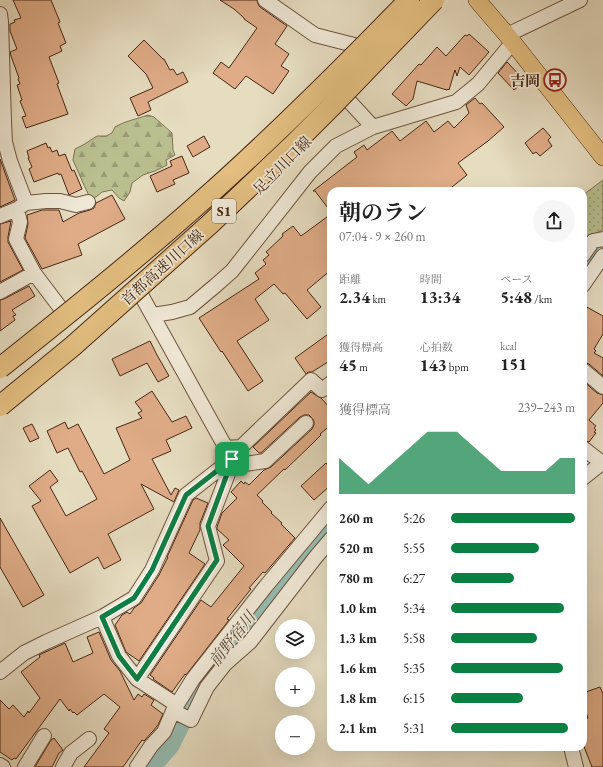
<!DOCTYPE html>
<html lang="ja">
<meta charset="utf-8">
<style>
:root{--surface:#fff;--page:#f6f6f6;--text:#222;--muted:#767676;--accent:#0b8043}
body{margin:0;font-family:"EB Garamond","Noto Serif JP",serif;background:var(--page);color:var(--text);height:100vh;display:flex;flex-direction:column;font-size:15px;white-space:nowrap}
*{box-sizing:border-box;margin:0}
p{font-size:13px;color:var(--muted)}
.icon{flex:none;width:22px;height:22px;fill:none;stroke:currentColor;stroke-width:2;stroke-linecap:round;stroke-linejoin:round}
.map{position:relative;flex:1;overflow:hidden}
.sheet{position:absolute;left:327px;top:187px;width:260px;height:564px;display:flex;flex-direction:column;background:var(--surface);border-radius:12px;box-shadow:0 4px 16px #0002}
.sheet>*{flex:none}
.fabs{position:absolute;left:275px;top:619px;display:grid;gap:8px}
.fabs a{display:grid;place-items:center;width:40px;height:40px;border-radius:50%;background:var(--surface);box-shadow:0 4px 16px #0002;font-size:20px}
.pin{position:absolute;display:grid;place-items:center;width:34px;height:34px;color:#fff;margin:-17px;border-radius:8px;box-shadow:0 2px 6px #0006}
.round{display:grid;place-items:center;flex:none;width:42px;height:42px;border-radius:21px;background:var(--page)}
.head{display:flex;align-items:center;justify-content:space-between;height:68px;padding:0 12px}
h1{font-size:22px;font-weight:700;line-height:30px}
.stats{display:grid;grid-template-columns:repeat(3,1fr);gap:6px;height:68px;padding:4px 12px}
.stats div{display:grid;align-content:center}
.stats b{font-size:17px;font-weight:700}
.stats small{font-size:11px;font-weight:400}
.stats p{font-size:11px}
.chart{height:112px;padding:8px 12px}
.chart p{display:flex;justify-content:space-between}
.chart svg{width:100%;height:72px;margin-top:4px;fill:var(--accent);opacity:.7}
ul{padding:0 12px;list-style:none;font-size:13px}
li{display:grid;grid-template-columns:64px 48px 1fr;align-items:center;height:30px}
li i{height:10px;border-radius:5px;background:var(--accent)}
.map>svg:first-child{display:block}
.grass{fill:url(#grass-dots);stroke:#807351}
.forest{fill:url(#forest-firs);stroke:#807351}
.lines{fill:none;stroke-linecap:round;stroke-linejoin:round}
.river{stroke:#96bcb2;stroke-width:24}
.building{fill:#dfac87;stroke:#472713}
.minor-casing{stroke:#6f543e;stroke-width:16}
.major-casing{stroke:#472713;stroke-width:18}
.minor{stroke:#efe8d6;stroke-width:14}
.major{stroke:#e3be80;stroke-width:17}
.highway-bridge-casing{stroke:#472713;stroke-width:22;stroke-linecap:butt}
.highway-bridge{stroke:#e3be80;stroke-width:20}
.route-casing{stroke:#fff;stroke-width:8}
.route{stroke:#0b8043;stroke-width:5}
.labels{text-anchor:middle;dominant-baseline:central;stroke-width:3.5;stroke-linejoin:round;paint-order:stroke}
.shield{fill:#efe8d6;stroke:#79614e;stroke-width:1}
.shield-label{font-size:14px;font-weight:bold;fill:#472713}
.poi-label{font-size:15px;font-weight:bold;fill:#472713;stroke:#efe8d6;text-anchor:end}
.street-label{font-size:15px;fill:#472713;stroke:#efe8d6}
.water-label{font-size:16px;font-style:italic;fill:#5b4c3b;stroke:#efe8d6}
</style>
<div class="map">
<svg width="603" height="767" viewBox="0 0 603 767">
<defs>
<pattern id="grass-dots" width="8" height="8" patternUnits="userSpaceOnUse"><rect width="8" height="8" fill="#b9bf8f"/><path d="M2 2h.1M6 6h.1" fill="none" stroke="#989b74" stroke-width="1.8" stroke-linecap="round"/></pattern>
<pattern id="forest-firs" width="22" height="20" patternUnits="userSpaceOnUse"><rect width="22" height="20" fill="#b9bf8f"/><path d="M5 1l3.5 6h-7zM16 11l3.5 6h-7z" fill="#989b74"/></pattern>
</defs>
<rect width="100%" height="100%" fill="#e6dcc0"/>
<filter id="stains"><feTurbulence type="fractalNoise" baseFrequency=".005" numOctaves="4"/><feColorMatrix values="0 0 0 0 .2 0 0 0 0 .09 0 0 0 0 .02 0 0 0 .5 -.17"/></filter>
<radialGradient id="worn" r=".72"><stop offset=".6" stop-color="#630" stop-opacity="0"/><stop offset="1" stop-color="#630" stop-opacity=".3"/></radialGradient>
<path class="grass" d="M603,180v49l-18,12 -2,3v-49z"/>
<path class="forest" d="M148,115l6,2 18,16 1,17 2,5 -9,5 1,5 -12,6 -12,4 -11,8 -2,9 -6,9 -5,-3 -7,-8 -10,2 -6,5 -6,1 -6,-13 -11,-25 2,-11 8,-4 14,-9h9l6,-3 3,-6c10,-6 22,-8 33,-12z"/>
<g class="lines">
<path class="river" d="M583,271l17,-24 3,-2
M148,767l20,-23 31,-62 57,-71 26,-35 49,-55"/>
</g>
<path class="building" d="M13,0h38l9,22 -2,1 8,20 -6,3 2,5 -13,6 10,26 -2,1 11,30 -42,14 -4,-11 4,-1 -6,-15 2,-1 -5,-15 3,-1 -2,-5 1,-1 -8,-22 -1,-4 7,-3 -7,-18v-7l5,-2 -1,-2 7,-2z
M220,0h37l1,4 2,3 27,19 -12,18 14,10 -8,12 8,5 -16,23 -27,-18 -11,13 -22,-16 8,-11 8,6 28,-40 -13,-9v-1l-10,-9z
M469,34l20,18 -20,23 -9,-8 -3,9 -2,-6 -6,20 -1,-1 -1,1 -30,-9 -4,18 -7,7 -14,-12 27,-30 2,1 16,-18 9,9 19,-21 2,1z
M144,40l19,19h1l6,11 3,-1 4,6 6,-3 5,10 -40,20 3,8 -13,6 -8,-18 23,-10 -7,-14 -18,-18z
M507,62l18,19 -11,9 -16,-17z
M475,98l5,6 2,-1 22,24 -16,14 -30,22 9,12 -20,16h-116v21l-16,-21h-2l44,-34 -3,-5 10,-7 3,5 25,-19 8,10 26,-20 8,11 14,-11 6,7 15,-15 -3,-8z
M543,128l8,9 -3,3 4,6 -12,10 -4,-4 -3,2 -8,-11z
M204,136l6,11 -17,10 -6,-11z
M46,143l2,5 2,-1 2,5 5,-2 2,6 6,-2 7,17 2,-1 8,19 -13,6 -8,-21 -2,1 -1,-2 -24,9 -5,-13 3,-2 -4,-9h1l-2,-7z
M182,156l7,17 -16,7 2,4 -18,8 -7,-16 22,-10 -2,-5z
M0,159l15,41 -15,7z
M112,195l13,24 -47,25 4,11 -40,14 -17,-31 3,-14 -1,-9 15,-5h17l4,12 16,-9 11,-3 4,-2 2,-5z
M331,214v56l-24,20 14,17 -14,12 -22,-26 -2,1 -9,-10 -19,15 14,21 -32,21 26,40 -15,10 -26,-40 -1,1 -22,-34 60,-39 -4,-6 11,-9 -3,-4 6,-5 -3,-3 17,-16 -1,-2 11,-8 8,10z
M11,221l-3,16v5l15,28 -23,12v-58z
M29,286l6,10 -23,14 4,5 -3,1 2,4 -15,11v-31l4,-1z
M583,305l20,11v18l-9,15 2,2 -2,2 9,5v18l-14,-12 -6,-2z
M331,332v28l-19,12h-4l-2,2 -11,-16z
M150,341l7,14 12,21 -11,6 -11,-19 -27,13 -8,-17z
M583,381l14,12 6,2v8l-14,17 7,6 -2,2 2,2 -2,2 2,1 -7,9 -6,-2z
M152,391l20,31 14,-6 6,12 -26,12 5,11 -19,8 19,36 4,-7 4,2 -5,12 -33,-18 13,25 -46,25 13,26 -17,9 -6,-12 -28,16 -38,-67 9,-5 -12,-15 21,-16 8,11 -8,6 16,29 31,-17 -15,-28 -2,1 -12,-24 -11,5 -10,-22 18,-9 3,7 10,-5 26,50 26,-14 -14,-32 26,-10 -4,-5 4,-2 -7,-9z
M311,392l6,4 4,2 10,11v16l-11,9 1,1 -8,8 -28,27 -1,-1 -27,26 6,6 -1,1 10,10 -1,1 11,10 -1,1 14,14 -30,35 -2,-1 -14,16 2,1 -24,30 2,1 -43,55 -1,-1 -13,18 -19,-13 1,-1 -4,-3 51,-75 10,7 33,-41 -21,-21 6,-5 -12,-11v-2l5,-14 15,-15 -6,-6 10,-11 3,3 1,-2 4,3 15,-15 7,-3 41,-38 2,-4v-4l-2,-3 -3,-3h-5l-4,2 -39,36h-2l-6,-6z
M32,424l7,14 -9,4 -7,-14z
M326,463l5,6v16l-17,15 -13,-14z
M196,498l12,5 -8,20v7l-11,23 16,11 -66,97 -13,-9 -11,-27 7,-10 5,-3 3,2 4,-6 7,-5 18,-28 9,-18h-1l26,-57z
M0,518l44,77 -21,12 -23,-40z
M99,632l12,28 9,11 14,29 4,-6 4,3 2,-3 10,6 -3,5 12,9 -5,11 -5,6 -9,10 -2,-1 -19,27h-39l25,-34 -5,-4 16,-22 -16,-13 -27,21 -3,-3 -1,1 -3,-4 -1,2 -9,-12 -44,60 -2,-1 -2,2 -12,-8v-52l9,9 4,-4 11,12 4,-6 1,2 11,-15 -19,-26 19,-15 -1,-2 26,-12 8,19 20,-9 -6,-16z
M600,687l3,7v73h-11l-9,-23v-6l3,-2 -3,-7v-9l5,-2 -5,-14v-11z
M54,738l9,12 -4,3 -7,14h-17l16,-27z"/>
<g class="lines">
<g class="minor-casing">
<path id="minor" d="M265,0l50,35 43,11 11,5
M0,14l1,8 3,100 1,20 5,19 16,42 -9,6
M507,35l73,-35
M348,100l25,27 83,-25 22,-18 35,-42
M26,203l20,-2h14l16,4 12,-3
M0,216l17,-7 3,13 -4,17 18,34 28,37
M583,255l10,-14 10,-2
M583,285l20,-29
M0,292l34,-19
M153,315l19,-3 18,-5 25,-21 17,-15 78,-99 26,-26 37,-19
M583,370l20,17
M226,448l15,-1 70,-67 11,10 9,-7
M583,448l19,15
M231,466l34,-5 41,-38
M583,478l20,-16
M102,617l17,39 18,23 40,26
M0,672l24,-19 22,-11 56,-25 32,-19 18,-28 34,-75 46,-36
M137,679l80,-118 -9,-35 23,-60 1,-7 -92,-166
M173,711l18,9 16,-33 18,-23 25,-22 65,-84 16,-19
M571,747l5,20
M0,765l3,2
M25,767l19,-31
M63,767l8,-14 18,-14
M137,767l14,-21 13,-14 9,-21 20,-32 73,-93 65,-78"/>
</g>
<g class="major-casing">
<path id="major" d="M477,0l30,35 96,122"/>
</g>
<use href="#minor" class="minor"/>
<use href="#major" class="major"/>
<g class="highway-bridge-casing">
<path id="highway-bridge" d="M0,368c69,-55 139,-111 205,-170 71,-63 138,-130 204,-198
M0,406l73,-60 137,-122 83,-79 41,-41 100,-104"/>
</g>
<use href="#highway-bridge" class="highway-bridge"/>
</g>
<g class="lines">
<g class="route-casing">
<path id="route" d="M232,459l-2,7 -22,60 9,34 -80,119 -18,-23 -17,-39 32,-19 18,-28 34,-75z"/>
</g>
<use href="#route" class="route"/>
</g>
<defs>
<g id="bus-ring" transform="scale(1.15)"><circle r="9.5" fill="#efe8d6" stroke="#8f2418" stroke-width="1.5"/><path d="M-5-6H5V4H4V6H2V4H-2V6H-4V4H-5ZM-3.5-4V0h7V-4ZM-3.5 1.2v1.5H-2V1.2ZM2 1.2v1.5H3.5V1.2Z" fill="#8f2418"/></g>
</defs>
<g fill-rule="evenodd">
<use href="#bus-ring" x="555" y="80"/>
</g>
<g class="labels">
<rect class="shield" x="212" y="199" width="24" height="24" rx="3"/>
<g class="shield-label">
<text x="224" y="211">S1</text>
</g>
<g class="poi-label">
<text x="540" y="80">吉岡</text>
</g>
<g class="street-label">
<text transform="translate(282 165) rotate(-45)">足立川口線</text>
<text transform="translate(162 267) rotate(-42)">首都高速川口線</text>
</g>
<g class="water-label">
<text transform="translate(232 639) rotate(-52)">前野宿川</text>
</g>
</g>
<rect width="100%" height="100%" filter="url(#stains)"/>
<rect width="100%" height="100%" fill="url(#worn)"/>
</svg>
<div class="fabs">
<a><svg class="icon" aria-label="layers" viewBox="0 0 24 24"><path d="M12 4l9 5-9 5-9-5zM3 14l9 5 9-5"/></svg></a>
<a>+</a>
<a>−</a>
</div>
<div class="pin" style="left:232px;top:459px;background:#1e9e55"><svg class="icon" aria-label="arrive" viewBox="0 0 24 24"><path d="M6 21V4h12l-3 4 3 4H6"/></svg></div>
<section class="sheet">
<div class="head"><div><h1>朝のラン</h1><p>07:04 · 9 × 260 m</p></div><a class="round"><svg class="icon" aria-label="share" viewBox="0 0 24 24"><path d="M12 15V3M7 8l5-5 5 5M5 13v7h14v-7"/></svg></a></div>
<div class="stats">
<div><p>距離</p><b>2.34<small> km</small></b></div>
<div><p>時間</p><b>13:34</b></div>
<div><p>ペース</p><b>5:48<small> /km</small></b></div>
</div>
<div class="stats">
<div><p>獲得標高</p><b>45<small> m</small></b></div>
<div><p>心拍数</p><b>143<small> bpm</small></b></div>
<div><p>kcal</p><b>151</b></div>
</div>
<div class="chart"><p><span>獲得標高</span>239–243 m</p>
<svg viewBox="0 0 160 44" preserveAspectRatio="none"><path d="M0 44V22L10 30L20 38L30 30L40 22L50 14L60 6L70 6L80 6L90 14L100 22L110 30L120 30L130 30L140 30L150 22L160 22V44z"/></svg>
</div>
<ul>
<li><b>260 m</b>5:26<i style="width:100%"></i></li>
<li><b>520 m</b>5:55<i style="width:71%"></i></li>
<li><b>780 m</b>6:27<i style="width:51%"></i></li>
<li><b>1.0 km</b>5:34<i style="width:91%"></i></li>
<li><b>1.3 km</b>5:58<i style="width:69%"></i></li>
<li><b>1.6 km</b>5:35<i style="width:90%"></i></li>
<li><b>1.8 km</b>6:15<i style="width:58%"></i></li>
<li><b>2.1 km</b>5:31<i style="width:94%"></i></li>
</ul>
</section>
</div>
